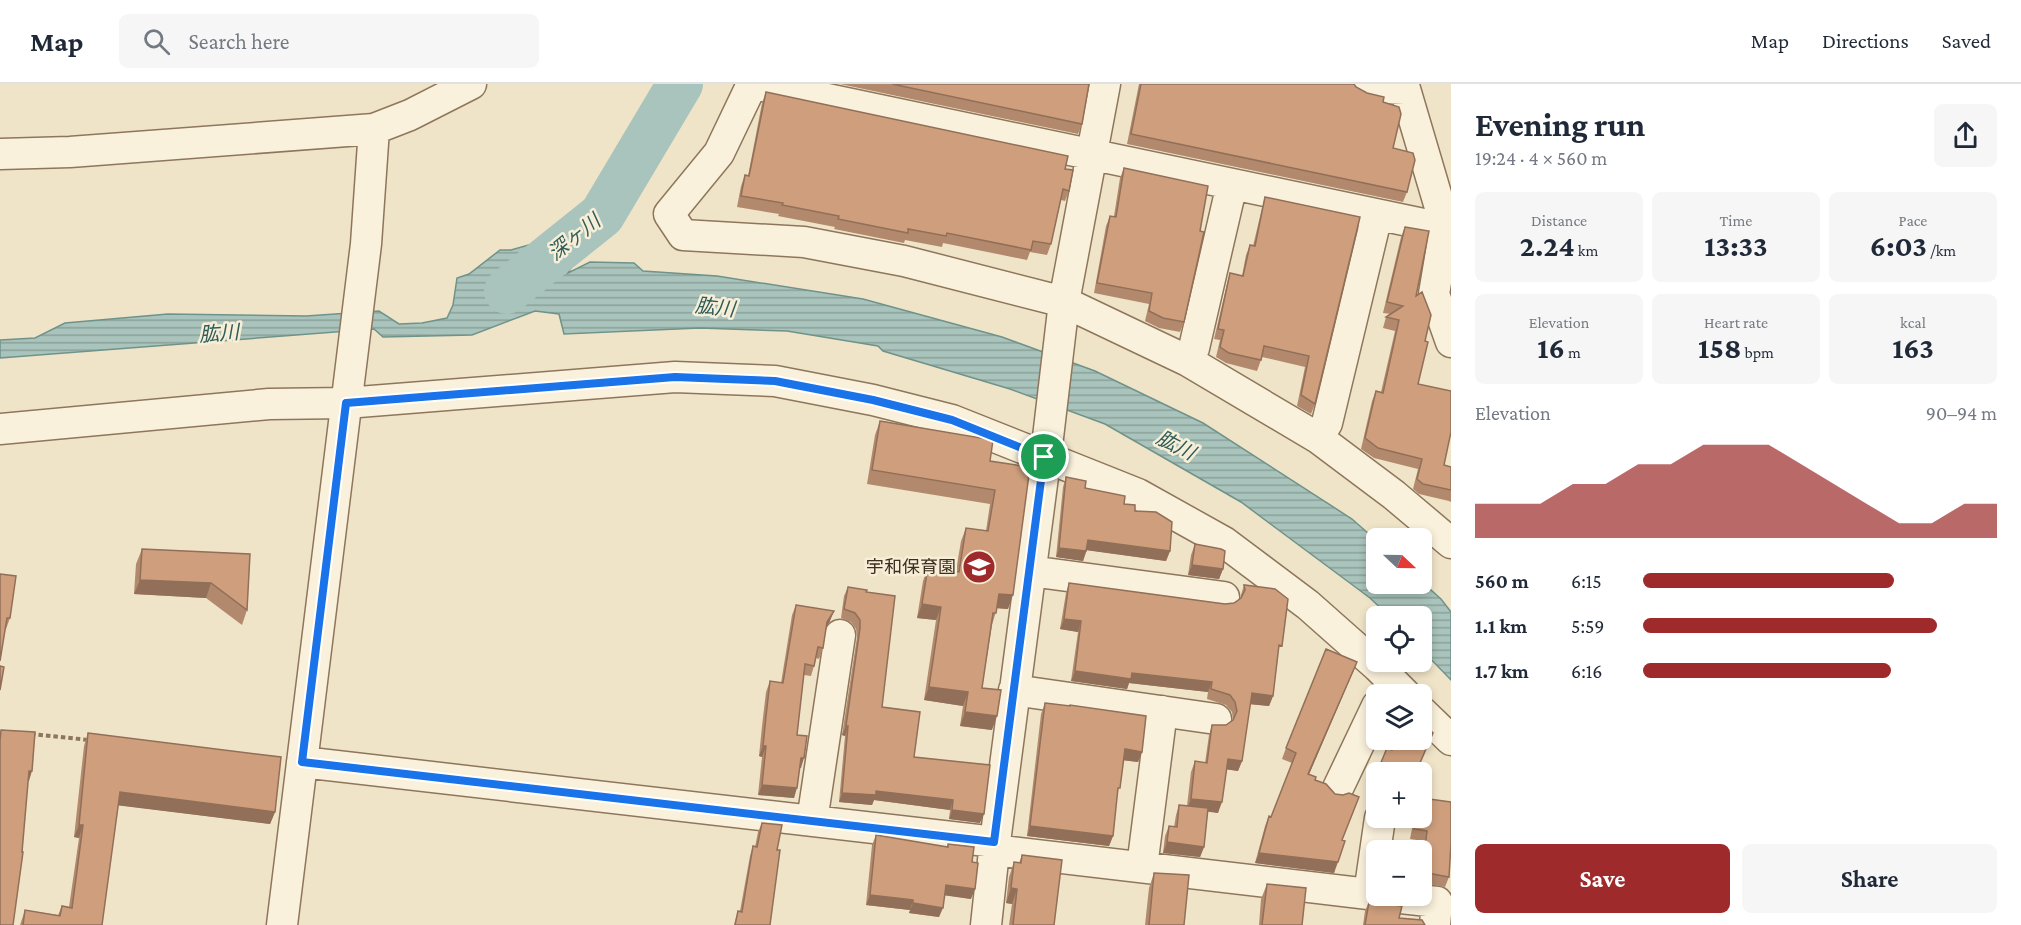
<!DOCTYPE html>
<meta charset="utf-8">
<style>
:root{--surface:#fff;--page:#f6f6f7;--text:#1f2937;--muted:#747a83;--line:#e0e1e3;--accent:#9e2a2b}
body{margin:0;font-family:"Crimson Pro","Noto Sans JP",serif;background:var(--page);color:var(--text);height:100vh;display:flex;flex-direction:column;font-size:22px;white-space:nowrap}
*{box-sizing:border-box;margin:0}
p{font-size:20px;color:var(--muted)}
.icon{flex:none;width:33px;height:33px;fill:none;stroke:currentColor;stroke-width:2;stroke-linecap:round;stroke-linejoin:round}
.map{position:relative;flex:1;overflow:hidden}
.drawer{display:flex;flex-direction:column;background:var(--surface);width:570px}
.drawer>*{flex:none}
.needle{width:39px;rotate:112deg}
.tools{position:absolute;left:1366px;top:444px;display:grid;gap:12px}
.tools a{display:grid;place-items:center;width:66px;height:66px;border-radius:9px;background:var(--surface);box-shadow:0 3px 9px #0003;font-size:30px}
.pin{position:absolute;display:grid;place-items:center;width:51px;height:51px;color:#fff;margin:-26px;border:3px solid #fff;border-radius:50%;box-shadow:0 2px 6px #0007}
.round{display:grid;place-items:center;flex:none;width:63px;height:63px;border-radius:9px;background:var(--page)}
.summary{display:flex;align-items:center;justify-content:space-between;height:102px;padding:0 24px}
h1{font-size:33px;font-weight:700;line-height:45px}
.stats{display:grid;grid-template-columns:repeat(3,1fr);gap:9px;height:102px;padding:6px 24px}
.stats div{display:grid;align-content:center;border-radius:9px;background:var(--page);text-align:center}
.stats b{font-size:30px;font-weight:700}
.stats small{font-size:16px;font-weight:400}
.stats p{font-size:16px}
.chart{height:168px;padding:12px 24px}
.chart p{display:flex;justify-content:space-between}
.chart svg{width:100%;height:108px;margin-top:6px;fill:var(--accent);opacity:.7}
.action{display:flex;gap:12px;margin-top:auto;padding:12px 24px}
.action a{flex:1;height:69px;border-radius:9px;background:var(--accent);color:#fff;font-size:24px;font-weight:700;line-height:69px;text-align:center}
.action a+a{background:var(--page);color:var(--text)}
ul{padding:0 24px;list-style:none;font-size:20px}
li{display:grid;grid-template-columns:96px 72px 1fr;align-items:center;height:45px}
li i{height:15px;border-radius:8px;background:var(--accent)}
header{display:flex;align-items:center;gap:36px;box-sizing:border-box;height:84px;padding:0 30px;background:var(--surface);border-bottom:2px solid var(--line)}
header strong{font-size:28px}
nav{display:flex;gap:33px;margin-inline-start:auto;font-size:21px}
.search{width:420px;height:54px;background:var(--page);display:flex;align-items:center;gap:15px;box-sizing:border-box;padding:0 21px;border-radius:9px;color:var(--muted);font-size:22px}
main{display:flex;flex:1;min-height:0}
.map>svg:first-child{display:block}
.water{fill:url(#water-rules);stroke:#6f938a;stroke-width:1.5}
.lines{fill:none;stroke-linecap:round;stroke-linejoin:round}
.river{stroke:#a9c4bc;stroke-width:46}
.minor-casing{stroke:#8d765c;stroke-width:33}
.path{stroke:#8d765c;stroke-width:4;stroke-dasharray:4.5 3;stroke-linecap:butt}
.minor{stroke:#faf1dc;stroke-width:30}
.wall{fill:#b2896c}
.shaded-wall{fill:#916f58}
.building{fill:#cf9f7d;stroke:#916f58;stroke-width:1.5}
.route-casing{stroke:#fff;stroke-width:12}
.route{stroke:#1a73e8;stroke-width:8}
.labels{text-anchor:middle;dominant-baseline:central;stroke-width:5;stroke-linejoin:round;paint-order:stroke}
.poi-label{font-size:18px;fill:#3d2e20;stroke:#f7eed8;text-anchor:end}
.water-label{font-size:20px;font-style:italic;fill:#2f5d5a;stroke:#f7eed8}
</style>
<header>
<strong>Map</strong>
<div class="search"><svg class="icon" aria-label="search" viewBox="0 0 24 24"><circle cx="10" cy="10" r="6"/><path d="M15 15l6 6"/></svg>Search here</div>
<nav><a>Map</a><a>Directions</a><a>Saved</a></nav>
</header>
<main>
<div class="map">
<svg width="1451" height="841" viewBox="0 0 1451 841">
<defs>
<pattern id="water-rules" width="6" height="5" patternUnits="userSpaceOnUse" patternTransform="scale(1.5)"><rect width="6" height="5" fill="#a9c4bc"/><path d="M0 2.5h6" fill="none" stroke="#8ba098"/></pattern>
</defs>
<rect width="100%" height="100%" fill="#f0e4c8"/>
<path class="water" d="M532,160l43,17 -7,12 22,-11 44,1 9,8 74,5 146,23 139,38 93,34 108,52 149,96 25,22v43h45v-2l19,17 10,13v68l-29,-30v-34h-33l-19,-18 -129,-96 -136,-78 -95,-35 -127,-38 -5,-5 -91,-15 -87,-3 -136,6 -5,-20 -24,-3 -63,24 -89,2 -9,-8 -374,29v-18l35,-2 30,-15 103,-9 138,2 73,-5 20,13 23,-1 25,-5 6,-13 4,-27 12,-4 31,-24h11z"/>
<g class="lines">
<path class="river" d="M507,207l95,-76 78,-131"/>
<g class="minor-casing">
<path id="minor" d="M752,0l-33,69 -50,61 14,21 121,7 100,19 160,41 124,59 130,77 76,57 57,48
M756,0l667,140 21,-3
M1363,0l20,4 22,1 39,132 -2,25 -8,48 17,48
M0,70l70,-2 304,-23 36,-14 61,-31
M1188,277l6,-13 38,-164
M0,345l269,-25 77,-1 329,-26 100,4 98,19 79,20 186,74 86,48 84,63 70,62 27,27
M1318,354l9,-15 50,-208
M1030,487l194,26
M1014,606l202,29
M1422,628l29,28
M302,678l693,80
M1338,704l39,-82
M812,737l28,-186
M994,766l383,45
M1142,783l20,-156
M1369,810l11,-76
M1383,812l54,6 -2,23
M282,841l84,-681 8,-115
M986,841l9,-83 52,-396 17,-144 41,-218"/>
</g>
<path class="path" d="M31,650l58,6"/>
<use href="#minor" class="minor"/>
</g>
<path class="wall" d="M840,0h249l-7,40 -4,10z
M1139,0h215l2,3 27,15 10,46 14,44 -4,10 -276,-58z
M766,8l299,77 4,22 -4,10 -4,-1 -10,44 -4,11 -17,-3 -3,8 -84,-17 -1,4 -37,-7 -1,3 -70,-14 1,-2 -57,-11 1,-2 -42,-7 4,-21 4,-11 3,1 14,-73z
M1124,84l60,154 -4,10 -21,-4 -14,-7 4,-17 -55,-11 12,-67 4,-10h4l6,-38z
M1265,113l95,20 -45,187 -4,10 -14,-8 8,-39 -43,-10 -5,14 -31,-8 -10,-6 4,-17 -6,-1 13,-55 3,-11 12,3 4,-21 4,-10 3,1 9,-38z
M1405,143l20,114 -7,43 26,81 7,2v35l-2,-1 -30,-7 -6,-5 5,-20 -44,-11 -13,-9 11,-48 4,-10 5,1 14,-61 -12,-3 3,-11 5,-3 -8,-1 18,-76z
M880,337l110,40 40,6 -22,142 -11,-1 -5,17 -10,63 10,42 -32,-4 3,-20 -39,-6 12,-80 -19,-2 6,-37 5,-14 28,4 5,-30 5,-13 20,3 4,-27 -123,-20 8,-49z
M1066,393l19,11 39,16 11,7 35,40 -4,10 -79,-11 -4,11 -27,-4 7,-70z
M1195,460l28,25 -4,10 -31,-4 3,-20z
M142,465l108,5 -3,56 -5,15 -36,-27 -72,-4 2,-30z
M0,490l10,44 -4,11h-1z
M1069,499l156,21 9,-1 7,-5v-3l3,-10 34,71 -5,40 -4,10 -19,-2 -8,57 -4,10 -12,-2 -8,44 -10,-2 -4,36 -4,10 -37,-4 2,-17 4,-10 5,1 2,-12 3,-10 8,1 4,-34 4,-11 10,2 4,-28 3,-10h14l7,-5 -1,-8 -6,-7 -19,-6 1,-7 -79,-9 -2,6 -56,-8 7,-49 -18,-3 6,-36z
M848,503l18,5 16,115 32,50 66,66 -31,-4 1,-9 -76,-10 -2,5 -33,-3 6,-66 -3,-1 15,-98 -1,-8 -5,-7 -10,-4 3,-22z
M796,521l34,16 -4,7 -3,20 -4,11 -3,-1 -2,8 -3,10 -7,-1 -7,60 4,33h-2l-5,30 -36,-3 4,-38 -3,-1 3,-30 4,-34 4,-11 11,2 11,-68z
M1357,578l-48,112 6,6 27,60 -8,33 -79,-10 10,-37 4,-10 2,1 21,-54 -10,-4 4,-11z
M1045,619l97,49 -4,10 -15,-2 -6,37 -4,39 -4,10 -82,-10 14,-122z
M88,649l187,79 -5,12 -152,-19 -16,120h-82l5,-15 33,5 4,-9 7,1 10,-69 -5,-1 10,-91z
M1377,689v20l-7,-2z
M1414,734h8l27,59 -4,10 -23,-4v-30l2,-12 -14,-2z
M762,739l15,27 -7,75h-36l4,-14h2l10,-55 3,-10 2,1 3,-15z
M876,751l71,12 1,-3 24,18 -1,37 -26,-4 -6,22 -30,-4 1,-3 -44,-5 6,-60z
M1022,771l32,70h-45l3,-21 -6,-1 3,-26 5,-15 5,1z
M1154,789l30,52h-39l4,-37z
M1267,800l35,41h-43l2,-26z
M1369,818l30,16 26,7h-62l2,-14z"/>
<path class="shaded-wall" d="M1088,456l82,11 -4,10 -81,-11z
M1059,464l27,3 -3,10 -27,-4z
M1192,481l31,4 -4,10 -31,-4z
M140,496l71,3 -5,15 -72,-4z
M999,510l14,1 -5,14 -14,-1z
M922,520l19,3 -5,13 -19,-2z
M834,527l-4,10 -7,11 4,-10z
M1064,535l17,2 -3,11 -18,-3z
M1357,578l-4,10 -48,112 3,-10z
M1075,587l57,2 80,9 -4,10 -79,-9 -2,6 -56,-8z
M929,603l39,5 -5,14 -39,-6z
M1252,609l21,3 -4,10 -21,-2z
M965,628l32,4 -5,14 -32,-4z
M846,642h2l-3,10 -3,-1z
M763,662h3l-4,11 -3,-1z
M1125,665l17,3 -4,10 -17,-2z
M801,674h3l-3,10h-4z
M1228,675l14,2 -4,10 -14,-2z
M29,687h3l-3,10h-4z
M762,701l35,3 -3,10 -36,-3z
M876,707l77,9 -3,10 -76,-10 -2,5 -33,-3 3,-9z
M120,708l155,20 -5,12 -155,-19z
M1191,715l31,3 -4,11 -31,-4z
M952,726l32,4 -4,9 -31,-4z
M79,741h4l-4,13 -5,-1z
M1030,742l83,10 -4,10 -82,-10z
M1167,758l37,5 -4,10 -37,-4z
M1259,769l79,9 -4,11 -79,-10z
M946,801l29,4 -4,10 -29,-4z
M1011,804l6,1 -5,15 -6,-1z
M870,811l43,5 -3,10 -44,-5z
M913,819l30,5 -4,9 -30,-4z"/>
<path class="building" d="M892,0h197l-7,40z
M1141,0h213l2,3 11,6 17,4 -1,5 16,5 2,7 -8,34 20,5 2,7 -8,32 -276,-58z
M766,8l302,64 -3,13 8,1 -4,21 -6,-2 -12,55 -18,-3 -2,9 -84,-17 -1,3 -38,-7v4l-70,-14 1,-3 -57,-11 1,-2 -42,-7 4,-21 4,1z
M1124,84l84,18 -8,45 4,1 -20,90 -21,-4 -14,-7 3,-18 -55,-10 13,-67 6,1z
M1265,113l95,20 -45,187 -14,-9 8,-39 -45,-10 -3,14 -32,-7 -9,-6 4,-17 -6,-1 12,-56 13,3 7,-31 5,1z
M1405,143l24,4 -13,65 6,-4 9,23 -6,26 3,1 -10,42 33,7v41l-7,33 7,2v23l-28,-6 -6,-5 5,-20 -44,-11 -13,-10 11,-47 7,2 16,-73 -13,-3 17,-11 -16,-4z
M880,337l113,19 -3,21 40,6 -17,128 -14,-1 -3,19h-3l-11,75 19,2 -4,26 -32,-4 3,-20 -39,-5 12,-80 -19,-3 6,-37 31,5 7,-44 22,3 7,-41 -123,-20z
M1066,393l20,4 -1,7 40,8 -1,8 11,1v6l21,1 16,10 -2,29 -82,-11 -2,11 -27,-3z
M1195,460l26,5 4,2 -2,18 -31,-4z
M142,465l108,5 -3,56 -36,-27 -71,-3z
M0,490l16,2 -6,42h-3l-7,43z
M1069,499l156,21 9,-1 7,-5 4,-8 -1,-5 31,4 13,10 -6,47 -3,-1 -6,51 -21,-3 -10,68 -14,-2 -6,43 -31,-3 4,-38 12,2 5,-38h14l7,-5 4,-9 -2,-9 -5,-7 -19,-6 1,-7 -80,-9 -1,6 -56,-8 6,-50 -17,-2z
M848,503l19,3 -1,2 29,4 -13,111 38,5 -6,45 76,8 -6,49 -32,-4 1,-10 -77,-9v4l-34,-2 6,-67h-2l14,-98v-8l-5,-7 -11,-4z
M796,521l38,6 -7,11 -4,26 -5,-1 -4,19 -9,-2 -8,71 10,1 -3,22h-3l-4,30 -35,-3 4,-39h-3l3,-30 4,-35 13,2z
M1326,565l31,13 -49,112 8,3 -1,3 11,4 9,10 8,1 6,-2 10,4 -17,43 3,1 -7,21 -79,-9 10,-37 2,1 25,-64 -10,-5z
M0,582l4,1 -4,23z
M1045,619l25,3v-1l76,11 -4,36 -17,-3 -5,39h-2l-5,48 -83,-10z
M1422,640l4,2 7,7 -17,39h-39l10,-24 5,2 5,-10h25z
M1,646l34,2 -3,39h-3l-7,81h1l-10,73h-13v-184z
M88,649l193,24 -6,55 -155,-20 -18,133h-79l2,-15 35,6 2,-10 10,2 11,-83h-4z
M1377,689v9l-3,-2z
M1422,714l29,4v42l-2,33 -27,-5 5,-41 -13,-2 2,-11h6z
M1179,721l29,3 -4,39 -37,-5 2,-16 8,1z
M762,739l20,2 -5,25h3l-10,75h-35l3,-14 4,1 11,-66 4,1z
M876,751l72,12v-3l26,3 -2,15 6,1 -3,26 -29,-4 -3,23 -30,-5v-3l-43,-5z
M1022,771l40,5 -8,65h-41l4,-36 -6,-1 3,-26 7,1z
M1154,789l35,2 -5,50h-35z
M1267,800l39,4 -4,37h-40z
M1369,818l33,4 -3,12 23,2 3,5h-60z"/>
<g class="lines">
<g class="route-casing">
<path id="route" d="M675,293l100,4 98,19 79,20 92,37 -50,385 -692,-80 44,-359z"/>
</g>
<use href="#route" class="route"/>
</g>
<defs>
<g id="school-disc" transform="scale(1.725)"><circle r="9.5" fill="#9e2a2b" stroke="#f7eed8"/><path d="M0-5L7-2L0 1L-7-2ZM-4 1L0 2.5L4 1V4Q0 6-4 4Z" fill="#fff"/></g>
</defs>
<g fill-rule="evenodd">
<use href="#school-disc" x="979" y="483"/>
</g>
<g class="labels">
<g class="poi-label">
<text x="956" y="483">宇和保育園</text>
</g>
<g class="water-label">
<text transform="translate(574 153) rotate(-39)">深ヶ川</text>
<text transform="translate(715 223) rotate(6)">肱川</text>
<text transform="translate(219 249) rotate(-4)">肱川</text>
<text transform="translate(1176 361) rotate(27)">肱川</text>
</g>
</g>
</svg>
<div class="tools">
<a><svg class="needle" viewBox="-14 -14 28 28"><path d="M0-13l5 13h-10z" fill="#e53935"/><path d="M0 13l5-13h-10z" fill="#747a83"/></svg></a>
<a><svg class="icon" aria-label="locate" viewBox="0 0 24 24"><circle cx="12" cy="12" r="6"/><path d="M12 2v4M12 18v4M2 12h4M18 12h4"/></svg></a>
<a><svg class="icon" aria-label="layers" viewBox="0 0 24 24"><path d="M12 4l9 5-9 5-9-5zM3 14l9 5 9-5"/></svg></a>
<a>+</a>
<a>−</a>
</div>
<div class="pin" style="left:1044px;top:373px;background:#1e9e55"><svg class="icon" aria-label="arrive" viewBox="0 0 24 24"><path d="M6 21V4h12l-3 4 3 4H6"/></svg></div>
</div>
<section class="drawer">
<div class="summary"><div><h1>Evening run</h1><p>19:24 · 4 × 560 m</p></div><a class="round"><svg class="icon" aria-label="share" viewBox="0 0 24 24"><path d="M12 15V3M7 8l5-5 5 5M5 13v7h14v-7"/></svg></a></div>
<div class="stats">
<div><p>Distance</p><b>2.24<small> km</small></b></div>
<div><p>Time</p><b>13:33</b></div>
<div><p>Pace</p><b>6:03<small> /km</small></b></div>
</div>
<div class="stats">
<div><p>Elevation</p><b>16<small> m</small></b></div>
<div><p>Heart rate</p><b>158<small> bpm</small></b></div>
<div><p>kcal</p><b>163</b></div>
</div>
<div class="chart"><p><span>Elevation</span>90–94 m</p>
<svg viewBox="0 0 160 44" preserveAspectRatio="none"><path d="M0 44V30L10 30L20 30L30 22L40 22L50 14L60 14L70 6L80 6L90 6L100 14L110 22L120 30L130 38L140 38L150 30L160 30V44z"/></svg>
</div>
<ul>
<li><b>560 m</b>6:15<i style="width:71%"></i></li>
<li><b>1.1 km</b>5:59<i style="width:83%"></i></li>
<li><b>1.7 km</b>6:16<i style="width:70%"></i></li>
</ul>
<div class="action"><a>Save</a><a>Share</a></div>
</section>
</main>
